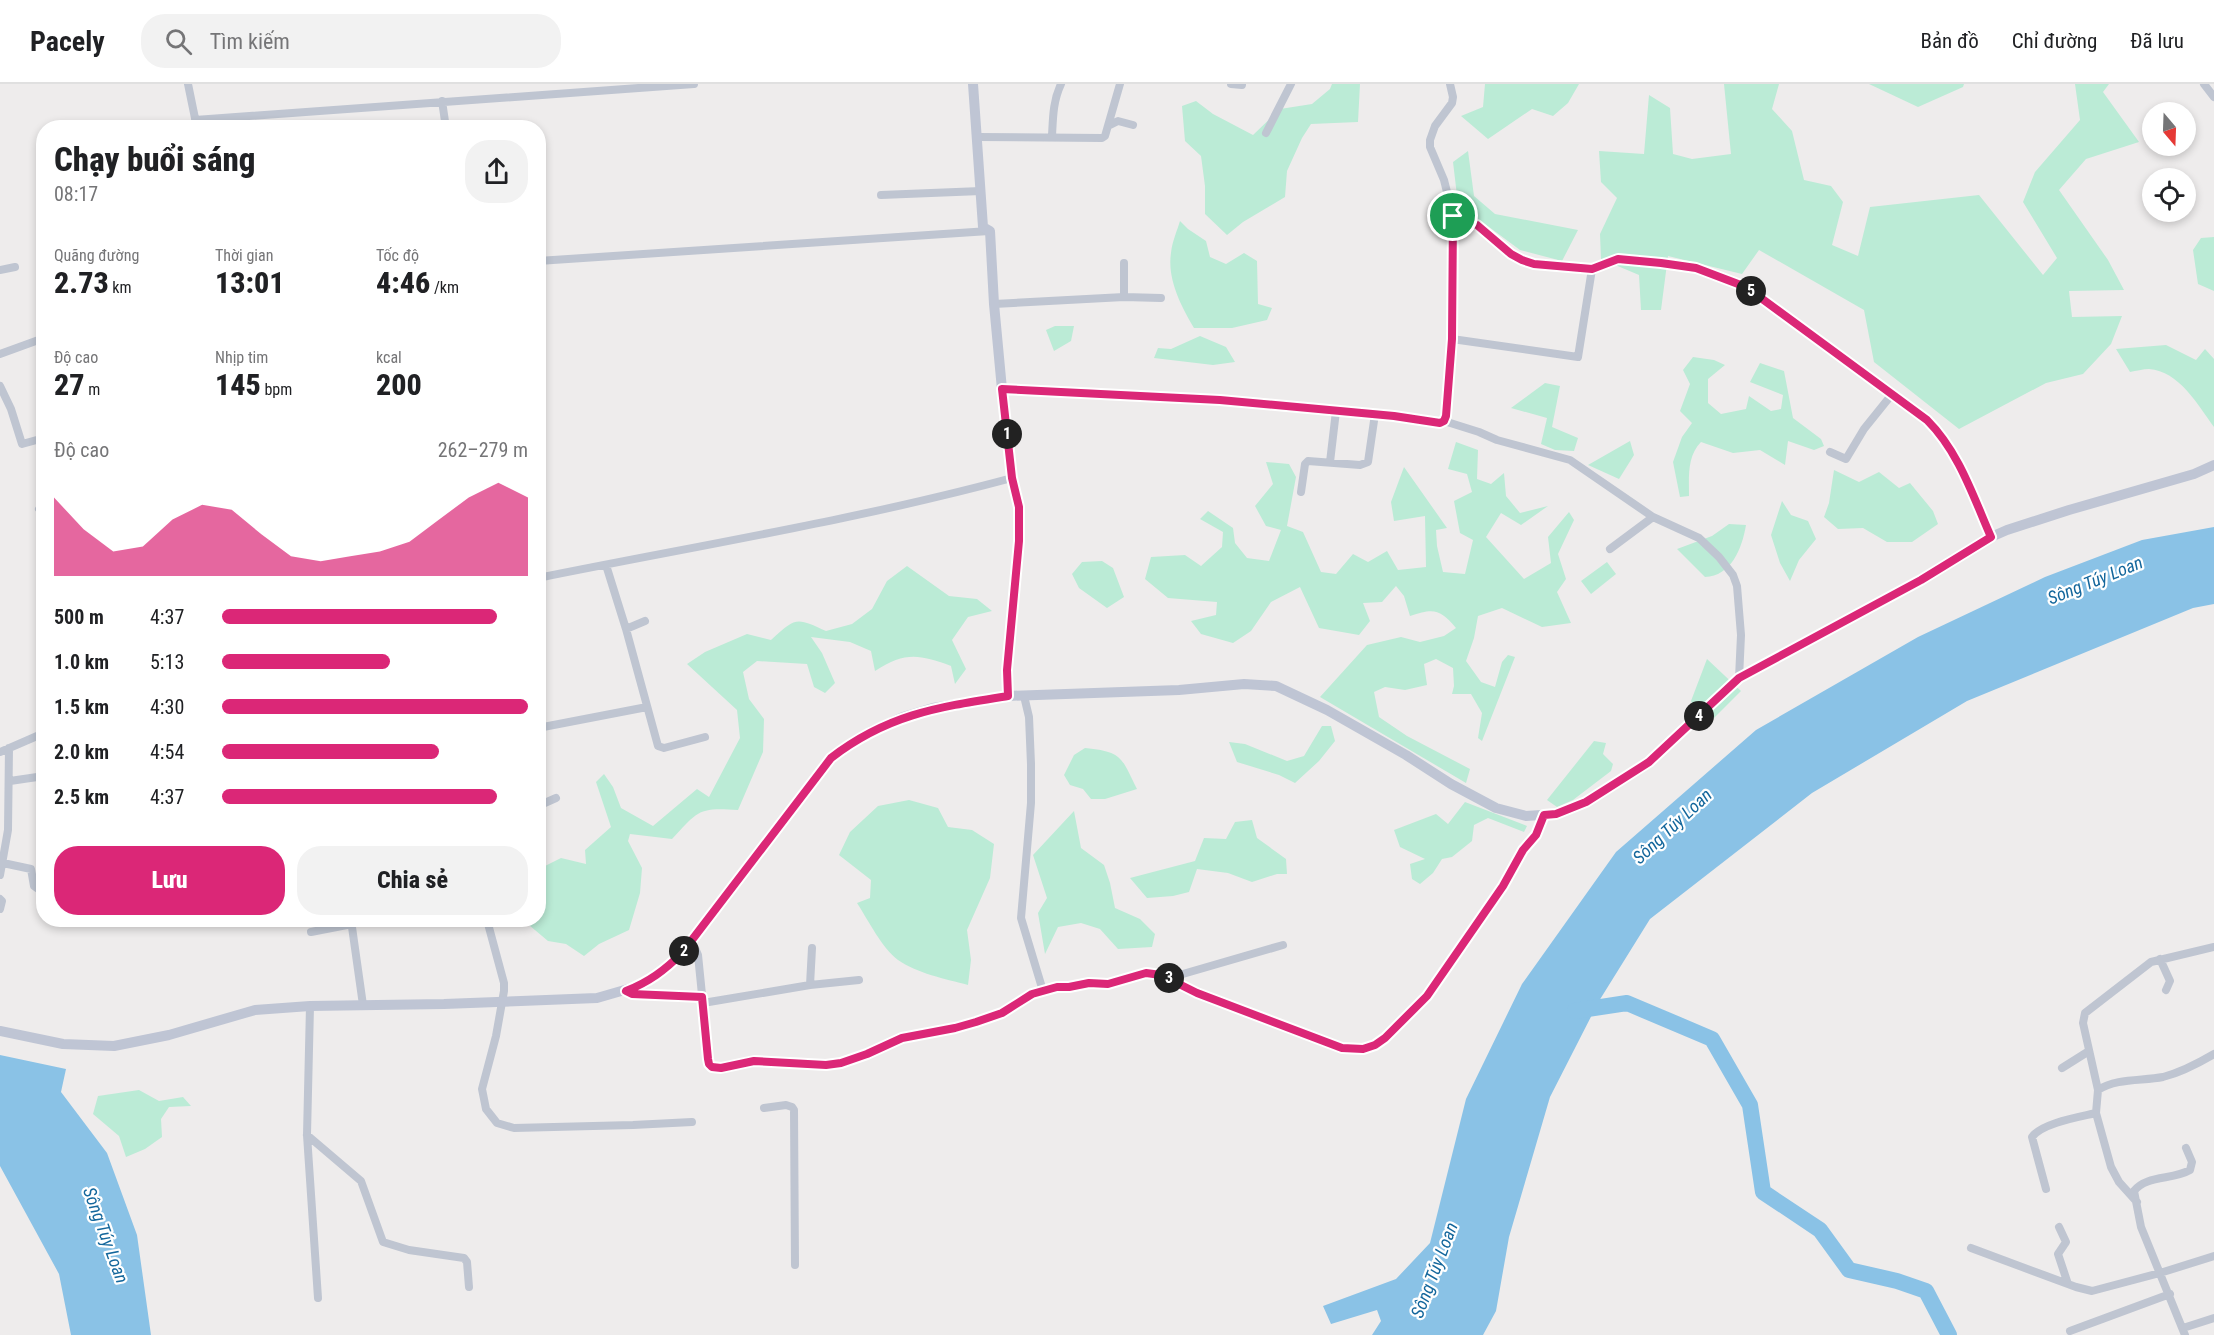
<!DOCTYPE html>
<html lang="vi">
<meta charset="utf-8">
<style>
:root{--surface:#fff;--page:#f2f2f2;--text:#202124;--muted:#757577;--line:#e0e0e0;--accent:#db2777}
body{margin:0;font-family:"Roboto Condensed",sans-serif;background:var(--page);color:var(--text);height:100vh;display:flex;flex-direction:column;font-size:22px;white-space:nowrap}
*{box-sizing:border-box;margin:0}
p{font-size:20px;color:var(--muted)}
.icon{flex:none;width:33px;height:33px;fill:none;stroke:currentColor;stroke-width:2;stroke-linecap:round;stroke-linejoin:round}
.map{position:relative;flex:1;overflow:hidden}
.side{position:absolute;left:36px;top:36px;width:510px;height:807px;display:flex;flex-direction:column;background:var(--surface);border-radius:24px;box-shadow:0 3px 9px #0003}
.side>*{flex:none}
.needle{width:39px;rotate:161deg}
.controls{position:absolute;left:2142px;top:18px;display:grid;gap:12px}
.controls a{display:grid;place-items:center;width:54px;height:54px;border-radius:50%;background:var(--surface);box-shadow:0 3px 9px #0003;font-size:30px}
.pin{position:absolute;display:grid;place-items:center;width:51px;height:51px;color:#fff;margin:-26px;border:3px solid #fff;border-radius:50%;box-shadow:0 2px 6px #0007}
.km{position:absolute;width:30px;height:30px;margin:-15px;border-radius:50%;background:#222;color:#fff;font-size:16px;line-height:30px;text-align:center}
.round{display:grid;place-items:center;flex:none;width:63px;height:63px;border-radius:24px;background:var(--page)}
.headline{display:flex;align-items:center;justify-content:space-between;height:102px;padding:0 18px}
h1{font-size:33px;font-weight:800;line-height:45px}
.figures{display:grid;grid-template-columns:repeat(3,1fr);gap:9px;height:102px;padding:6px 18px}
.figures div{display:grid;align-content:center}
.figures b{font-size:30px;font-weight:800}
.figures small{font-size:16px;font-weight:400}
.figures p{font-size:16px}
.chart{height:168px;padding:12px 18px}
.chart p{display:flex;justify-content:space-between}
.chart svg{width:100%;height:108px;margin-top:6px;fill:var(--accent);opacity:.7}
.button{display:flex;gap:12px;margin-top:auto;padding:12px 18px}
.button a{flex:1;height:69px;border-radius:24px;background:var(--accent);color:#fff;font-size:24px;font-weight:800;line-height:69px;text-align:center}
.button a+a{background:var(--page);color:var(--text)}
ul{padding:0 18px;list-style:none;font-size:20px}
li{display:grid;grid-template-columns:96px 72px 1fr;align-items:center;height:45px}
li i{height:15px;border-radius:8px;background:var(--accent)}
header{display:flex;align-items:center;gap:36px;box-sizing:border-box;height:84px;padding:0 30px;background:var(--surface);border-bottom:2px solid var(--line)}
header strong{font-size:28px}
nav{display:flex;gap:33px;margin-inline-start:auto;font-size:21px}
.search{width:420px;height:54px;background:var(--page);display:flex;align-items:center;gap:15px;box-sizing:border-box;padding:0 21px;border-radius:24px;color:var(--muted);font-size:22px}
.map>svg:first-child{display:block}
.green{fill:#bbebd6}
.water{fill:#8ac2e6}
.lines{fill:none;stroke-linecap:round;stroke-linejoin:round}
.river{stroke:#8ac2e6;stroke-width:16}
.street{stroke:#bfc5d1;stroke-width:8}
.secondary{stroke:#bfc5d4;stroke-width:10}
.route-casing{stroke:#fff;stroke-width:12}
.route{stroke:#db2777;stroke-width:8}
.labels{text-anchor:middle;dominant-baseline:central;stroke-width:4.5;stroke-linejoin:round;paint-order:stroke}
.water-label{font-size:18px;font-style:italic;fill:#14679c;stroke:#fff}
</style>
<header>
<strong>Pacely</strong>
<div class="search"><svg class="icon" aria-label="search" viewBox="0 0 24 24"><circle cx="10" cy="10" r="6"/><path d="M15 15l6 6"/></svg>Tìm kiếm</div>
<nav><a>Bản đồ</a><a>Chỉ đường</a><a>Đã lưu</a></nav>
</header>
<div class="map">
<svg width="2214" height="1251" viewBox="0 0 2214 1251">
<rect width="100%" height="100%" fill="#eeecec"/>
<path class="green" d="M1332,0h28l-2,38 -47,2 -9,14 -15,33 -2,26 -42,25 -16,13 -22,-21v-28l-4,-30 -16,-15 -3,-35 14,-5 17,13 40,21 27,-26 32,-5 18,-15z
M1485,0h94l-11,19 -15,13 -21,-7 -44,30 -27,-23 22,-9z
M1724,0h55l-7,25 20,22 12,49 27,6 12,16 -11,43 26,11 12,-49 109,-12 64,80 14,-17 -34,-56 12,-30 45,-52 -5,-36h34l-6,8 36,50 -53,17 -27,31 49,70 16,30 -55,1 3,26 50,-1 -11,28 -28,30 -37,9 -87,46 -85,-67 -10,-52 -105,-60 -17,24 -74,-18 -7,54h-20l-2,-35 -38,-16 -1,-25 17,-36 -16,-16 -2,-31 45,3 5,-59 21,13 3,46 19,5 39,-5z
M1869,0h95l-1,3 -45,20z
M1468,67l6,45 21,18 83,16 -16,31 -42,-11 -62,-46 -5,-42z
M1180,137l8,8 18,12 4,16 16,7 18,-11 13,8 1,43 14,4 -5,12 -35,8h-38c-13,-22 -27,-49 -23,-75 1,-11 6,-22 9,-32z
M2214,153v54l-16,-7 -5,-34 8,-12z
M1055,242h19l-3,15 -17,10 -8,-21z
M1200,252l26,11 9,15 -22,3 -59,-7 4,-10 13,1z
M2166,261l30,15 9,-11 9,10v68c-16,-22 -35,-56 -65,-58 -6,0 -13,2 -19,3l-14,-23z
M1693,273l21,3 11,5 -17,14v24l13,11 25,-5 3,-13 22,15 10,-2 2,-14 -33,-13 10,-19 24,8 9,47 28,21 3,7 -10,4 -26,-9 -3,24 -25,-15 -27,3 -32,-11c-14,14 -12,35 -12,54l-9,1 -7,-35 9,-25 10,-14 -12,-12 10,-27 -7,-14z
M1545,299l15,3 -8,41 26,11 -4,13 -19,-1 -14,-6 6,-26 -36,-10z
M1630,357l4,14 -15,24 -31,-14z
M1456,358l22,8 -1,29 14,5 13,-11 2,23 14,17 28,-7 -27,19 -20,-12 -15,24 38,42 27,-16 -3,-26 21,-25 5,8 -16,34 8,25 -9,13 14,31 -29,4 -40,-19 -24,8 -4,22 -8,23 15,21 14,5 7,-25 6,-7 7,2 -33,84 -4,-3 4,-25 -11,-19h-19l2,-8 -1,-18 -17,-9 -12,5 3,21 -22,5 -20,-3 -11,5 5,25 28,19 63,33 -4,14 -146,-86 47,-52 34,-8 19,5 24,-6 12,-8c-16,-19 -22,-20 -46,-12l-6,-20 -8,-10 -14,16 -19,1 7,18 -11,14 -40,-7 -19,-41 -29,15 -20,29 -18,12 -32,-9 -10,-13 25,-6 1,-13 -49,-4 -23,-19 6,-22 34,-2 16,11 21,-19 1,-15 -23,-13 8,-8 25,17 2,15 12,15 22,3 12,-31 -15,-4 -11,-20 18,-22 -7,-22 23,2 7,13 -9,49 16,6 18,40 15,2 17,-20 15,8 19,-11 11,19 28,-3 -1,-51 -31,5 -3,-19 13,-35 43,61 -11,2 1,16 6,26 22,2 8,-34 -13,-7 -6,-32 18,-9 -5,-18 -19,-5z
M1834,386l25,12 20,-10 20,16 11,-5 23,28 5,13 -26,18h-25l-24,-14 -25,1 -14,-12 5,-14z
M1782,417l9,14 17,6 8,18 -17,21 -9,21 -10,-18 -9,-28z
M1729,440l17,1c-4,24 -15,51 -41,52l-28,-28 35,-13z
M1102,477l11,7 11,29 -17,11 -28,-20 -7,-14 10,-12z
M1607,478l9,12 -25,20 -10,-13z
M907,482l42,30 28,3 15,12 -24,6 -16,23 14,29 -11,15 -4,-18c-33,-12 -46,-14 -76,5l-4,-20 -21,-9 -39,-5 11,16 13,30 -10,10 -11,-6 -7,-23 -50,-3 -14,11 6,27 15,20 -1,33 -25,58c-40,-3 -40,1 -66,29l-42,-5 -2,7 14,27 -2,25 -11,37 -30,14 -15,12 -18,-12 -18,-3 -25,-21h15l1,-51 22,-11 25,6 -1,-14 26,-23 -15,-45 8,-8 9,13 8,21 32,18 44,-37 12,8 31,-59 -3,-28 -50,-46 18,-12 42,-18 24,6c25,-23 25,-23 55,-9l26,-7 20,-15 15,-28z
M1707,575l34,32 -38,38 -12,-28z
M1322,642h9l4,15 -16,20 -24,22 -16,-8 -42,-13 -8,-20 16,2 42,17 17,-5z
M1594,657l12,2 -3,11 10,10 -2,7 -38,29 -16,7 -10,-7z
M1085,664c38,4 36,9 52,41l-32,10h-14l-8,-10 -13,-4 -6,-10 10,-20z
M909,716l29,8 10,19 24,3 22,14 -4,34 -23,52 4,30 -3,25c-22,-6 -52,-12 -70,-25 -16,-12 -30,-40 -41,-57l13,-5 1,-18 -32,-25 11,-23 28,-26z
M1465,718l62,24 -3,6 -36,-14 -14,7 -2,16 -20,16 -10,2 -9,14 -13,11 -8,-5 -2,-15 15,-5 -25,-12 -6,-17 42,-16 12,10z
M1074,727l7,37 23,17 6,18 5,25 25,11 15,15 -3,13 -34,2 -18,-20 -19,-6 -23,4 -13,27 -7,-41 9,-15 -14,-43z
M1252,736l5,18 29,21 1,15h-10l-25,8 -24,-9 -31,-4 -8,23 -16,4 -26,2 -17,-20 65,-17 9,-23 22,1 9,-17z
M139,1006l20,11 24,-4 8,9 -22,1 -8,12 1,18 -17,12 -19,8 -7,-21 -26,-22 5,-18z"/>
<path class="water" d="M2214,443v77l-21,4 -226,93 -155,92 -162,126 -51,82 -49,96 -41,140 -13,74 -13,24h-111l9,-14 -4,-11 -46,14 -8,-18 73,-27 34,-36 36,-144 56,-115 94,-132 140,-122 162,-93 127,-60 97,-37z
M0,971l66,14 -5,23 46,61 30,82 14,100h-80l-12,-61 -59,-108z"/>
<g class="lines">
<path class="river" d="M1575,927l52,-8 85,36 38,66 13,87 57,38 29,40 48,11 29,10 23,44"/>
<path class="street" d="M188,0l9,44
M1231,0l11,1
M2204,0l10,13
M442,17l4,27
M195,36l499,-36
M1108,42l10,-5 15,4
M1266,49l25,-49
M1052,52c1,-19 1,-35 9,-52
M978,53l124,1 3,-2 15,-52
M881,111l100,-4
M1453,132l24,9 34,29 11,6 12,3 58,6 26,-10 43,4 35,5 50,19 181,133c32,33 46,76 64,117
M538,177l451,-30
M1124,179v34
M0,186l15,-3
M994,220l130,-7 37,1
M1452,255l126,18 14,-88
M0,270l44,-16
M0,302l11,23 11,35 22,-6
M1002,305l218,12 174,15 41,7 9,-2 35,11 18,8 73,20 83,57 46,21 20,19 14,18 4,11 4,49 -2,43
M1444,337l8,-82 1,-123 -9,-36 -14,-33v-7l5,-14 17,-23 1,-6 -3,-13
M1830,368l16,7 18,-30 29,-36
M1330,378l6,-51
M1301,408l4,-28 3,-3 52,4 8,-3 7,-48
M39,425l5,5
M1610,465l43,-32
M606,481l20,64
M538,494c158,-32 318,-58 474,-100
M645,537l-19,8 32,117 6,2 41,-11
M1024,612l5,21 2,47v39l-10,115 22,73
M538,644l109,-21
M0,668l44,-19
M10,697l34,-5
M538,722l18,-8
M3,779l28,6 3,17 10,7
M0,791l8,-45 1,-82
M0,815l2,2 -2,8
M351,836l12,85
M487,836l17,63v8l-8,45 -14,53 4,20 11,14 17,5 119,-3 59,-3
M311,848l41,-8
M690,859l5,5 3,7 11,109 8,4 37,-7 72,4 15,-2 61,-25 53,-10 21,-6 26,-9 30,-19 25,-7h12l20,-4h19l38,-10 15,2 36,18 145,55 21,1 12,-4 10,-7 42,-42 76,-110 20,-36 13,-15 8,-20
M2160,875l10,22 -4,9
M1169,894l114,-33
M810,901l2,-37
M626,907l5,3 71,3
M703,919l107,-18 49,-5
M310,922l-3,129 11,163
M2062,984l27,-17
M2098,1006l-15,-67 2,-10 66,-51 63,-15
M764,1024l22,-3 6,2 2,3 1,155
M307,1051l54,46 22,61 26,8 55,8 3,4 2,25
M2046,1105l-14,-52c10,-14 47,-20 64,-24
M2137,1118l-18,-20 -8,-15 -15,-54 2,-23c18,-12 44,-9 65,-13 19,-5 34,-13 51,-23
M2059,1143l7,15 -8,12 10,30
M1971,1164l105,39 16,4 68,-18 54,-17
M2183,1244l31,-10
M2070,1247l100,-37
M2185,1251l-44,-108 -7,-36c12,-16 39,-11 56,-21l2,-8 -6,-14"/>
<path class="secondary" d="M973,0l10,143 7,4 4,73 9,96 9,78 7,29v34l-12,129v26
M0,947l63,13 51,2 55,-11 86,-25 55,-4 134,-2 153,-6 45,-13 18,-12 22,-20 149,-195 41,-27 31,-14 30,-9 74,-12 172,-6 65,-6 32,2 51,24 79,45 45,29 45,24 30,8 30,-2 30,-12 63,-40 90,-84 182,-98 70,-43 16,-7 62,-20 125,-36 20,-9"/>
</g>
<g class="lines">
<g class="route-casing">
<path id="route" d="M1453,132l24,9 34,29 11,6 12,4 58,5 26,-10 43,4 35,5 50,19 181,133c32,32 46,76 64,117l-70,43 -182,98 -90,84 -63,40 -30,12 -12,1 -8,20 -13,15 -20,36 -76,110 -42,42 -10,7 -12,4 -21,-1 -145,-55 -36,-18 -15,-2 -38,11 -19,-1 -20,4h-12l-25,7 -30,19 -26,9 -21,6 -53,10 -35,16 -26,9 -15,2 -72,-4 -33,7 -9,-1 -3,-3 -1,-5 -6,-62 -70,-3 -6,-3c23,-9 39,-21 56,-38l149,-195c57,-44 108,-51 177,-62l-1,-26 12,-129v-34l-7,-29 -10,-89 218,11 174,16 46,7 4,-2 2,-5 6,-77z"/>
</g>
<use href="#route" class="route"/>
</g>
<g class="labels">
<g class="water-label">
<text transform="translate(2095 496) rotate(-22)">Sông Túy Loan</text>
<text transform="translate(1672 742) rotate(-43)">Sông Túy Loan</text>
<text transform="translate(106 1151) rotate(70)">Sông Túy Loan</text>
<text transform="translate(1434 1186) rotate(-69)">Sông Túy Loan</text>
</g>
</g>
</svg>
<div class="controls">
<a><svg class="needle" viewBox="-14 -14 28 28"><path d="M0-13l5 13h-10z" fill="#e53935"/><path d="M0 13l5-13h-10z" fill="#757577"/></svg></a>
<a><svg class="icon" aria-label="locate" viewBox="0 0 24 24"><circle cx="12" cy="12" r="6"/><path d="M12 2v4M12 18v4M2 12h4M18 12h4"/></svg></a>
</div>
<div class="pin" style="left:1453px;top:132px;background:#1e9e55"><svg class="icon" aria-label="arrive" viewBox="0 0 24 24"><path d="M6 21V4h12l-3 4 3 4H6"/></svg></div>
<b class="km" style="left:1007px;top:350px">1</b>
<b class="km" style="left:684px;top:867px">2</b>
<b class="km" style="left:1169px;top:894px">3</b>
<b class="km" style="left:1699px;top:632px">4</b>
<b class="km" style="left:1751px;top:207px">5</b>
<section class="side">
<div class="headline"><div><h1>Chạy buổi sáng</h1><p>08:17</p></div><a class="round"><svg class="icon" aria-label="share" viewBox="0 0 24 24"><path d="M12 15V3M7 8l5-5 5 5M5 13v7h14v-7"/></svg></a></div>
<div class="figures">
<div><p>Quãng đường</p><b>2.73<small> km</small></b></div>
<div><p>Thời gian</p><b>13:01</b></div>
<div><p>Tốc độ</p><b>4:46<small> /km</small></b></div>
</div>
<div class="figures">
<div><p>Độ cao</p><b>27<small> m</small></b></div>
<div><p>Nhịp tim</p><b>145<small> bpm</small></b></div>
<div><p>kcal</p><b>200</b></div>
</div>
<div class="chart"><p><span>Độ cao</span>262–279 m</p>
<svg viewBox="0 0 160 44" preserveAspectRatio="none"><path d="M0 44V12L10 25L20 34L30 32L40 21L50 15L60 17L70 27L80 36L90 38L100 36L110 34L120 30L130 21L140 12L150 6L160 12V44z"/></svg>
</div>
<ul>
<li><b>500 m</b>4:37<i style="width:90%"></i></li>
<li><b>1.0 km</b>5:13<i style="width:55%"></i></li>
<li><b>1.5 km</b>4:30<i style="width:100%"></i></li>
<li><b>2.0 km</b>4:54<i style="width:71%"></i></li>
<li><b>2.5 km</b>4:37<i style="width:90%"></i></li>
</ul>
<div class="button"><a>Lưu</a><a>Chia sẻ</a></div>
</section>
</div>
